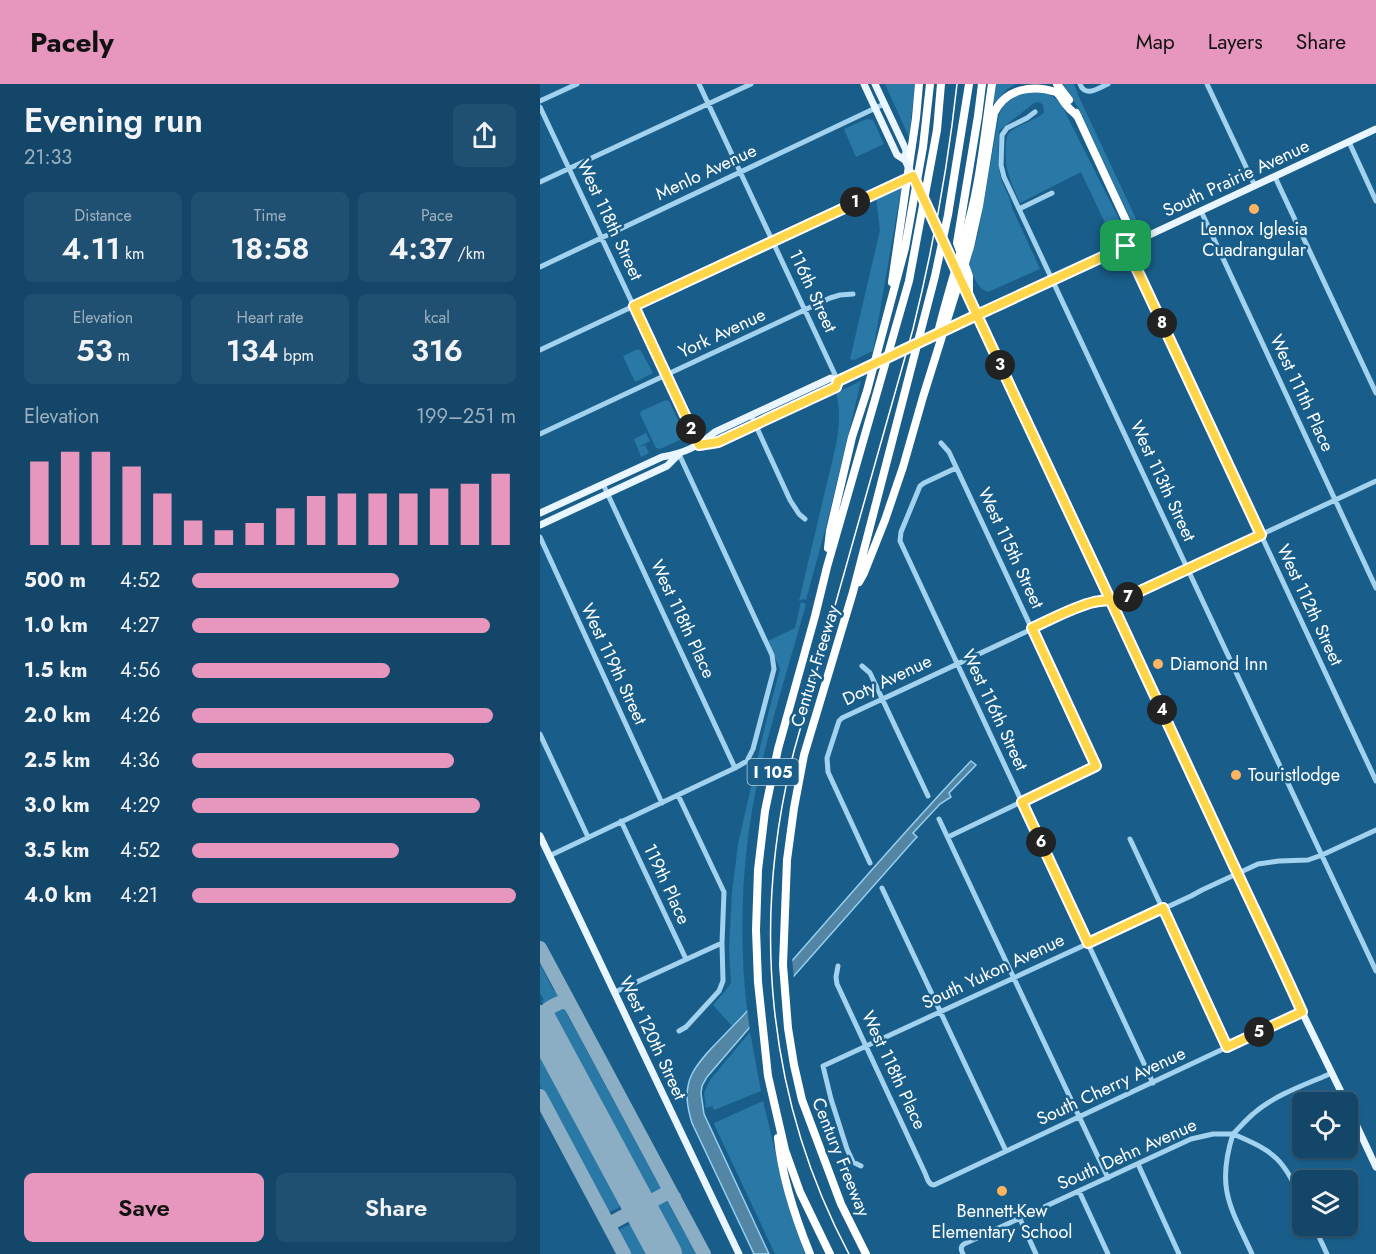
<!DOCTYPE html>
<meta charset="utf-8">
<style>
:root{--surface:#134668;--page:#205071;--text:#f1f3f6;--muted:#9db1c0;--line:#325e7c;--accent:#e797bd}
body{margin:0;font-family:Jost,sans-serif;background:var(--page);color:var(--text);height:100vh;display:flex;flex-direction:column;font-size:22px;white-space:nowrap}
*{box-sizing:border-box;margin:0}
p{font-size:20px;color:var(--muted)}
.icon{flex:none;width:33px;height:33px;fill:none;stroke:currentColor;stroke-width:2;stroke-linecap:round;stroke-linejoin:round}
.map{position:relative;flex:1;overflow:hidden}
.side{display:flex;flex-direction:column;background:var(--surface);width:540px}
.side>*{flex:none}
.controls{position:absolute;left:752px;top:1008px;display:grid;gap:12px}
.controls a{display:grid;place-items:center;width:66px;height:66px;border-radius:9px;background:var(--surface);box-shadow:0 2px 4px #0004,0 0 0 2px var(--line);font-size:30px}
.pin{position:absolute;display:grid;place-items:center;width:51px;height:51px;color:#fff;margin:-26px;border-radius:12px;box-shadow:0 3px 9px #0006}
.km{position:absolute;width:30px;height:30px;margin:-15px;border-radius:50%;background:#222;color:#fff;font-size:16px;line-height:30px;text-align:center}
.round{display:grid;place-items:center;flex:none;width:63px;height:63px;border-radius:9px;background:var(--page)}
.overview{display:flex;align-items:center;justify-content:space-between;height:102px;padding:0 24px}
h1{font-size:33px;font-weight:600;line-height:45px}
.metrics{display:grid;grid-template-columns:repeat(3,1fr);gap:9px;height:102px;padding:6px 24px}
.metrics div{display:grid;align-content:center;border-radius:9px;background:var(--page);text-align:center}
.metrics b{font-size:30px;font-weight:600}
.metrics small{font-size:16px;font-weight:400}
.metrics p{font-size:16px}
.chart{height:168px;padding:12px 24px}
.chart p{display:flex;justify-content:space-between}
.chart svg{width:100%;height:108px;margin-top:6px;stroke:var(--accent);stroke-width:6}
.action{display:flex;gap:12px;margin-top:auto;padding:12px 24px}
.action a{flex:1;height:69px;border-radius:9px;background:var(--accent);color:#111;font-size:24px;font-weight:600;line-height:69px;text-align:center}
.action a+a{background:var(--page);color:var(--text)}
ul{padding:0 24px;list-style:none;font-size:20px}
li{display:grid;grid-template-columns:96px 72px 1fr;align-items:center;height:45px}
li i{height:15px;border-radius:8px;background:var(--accent)}
header{display:flex;align-items:center;gap:36px;box-sizing:border-box;height:84px;padding:0 30px;background:var(--accent);color:#111}
header strong{font-size:28px}
nav{display:flex;gap:33px;margin-inline-start:auto;font-size:21px}
main{display:flex;flex:1;min-height:0}
.map>svg:first-child{display:block}
.green{fill:#2978a6}
.water{fill:#5385a4;stroke:#95cff0;stroke-width:1.5}
.pier{fill:#195e8a}
.lines{fill:none;stroke-linecap:round;stroke-linejoin:round}
.taxiway{stroke:#8caec4;stroke-width:14}
.runway{stroke:#8caec4;stroke-width:34}
.minor{stroke:#a3d2ee;stroke-width:5}
.major{stroke:#e9f5ff;stroke-width:7}
.highway{stroke:#fff;stroke-width:8}
.tram{stroke:#fff;stroke-width:1.5}
.minor-bridge{stroke:#a3d2ee;stroke-width:5}
.major-bridge{stroke:#e9f5ff;stroke-width:7}
.highway-bridge{stroke:#fff;stroke-width:8}
.route-casing{stroke:#fff;stroke-width:12}
.route{stroke:#ffd54a;stroke-width:8}
.poi-dot{fill:#ffb55f;stroke:#195e8a;stroke-width:2}
.labels{text-anchor:middle;dominant-baseline:central;stroke-width:5;stroke-linejoin:round;paint-order:stroke}
.shield{fill:#195e8a;stroke:#bacfdc;stroke-width:1.5}
.shield-label{font-size:16px;font-weight:bold;fill:#fff}
.street-label{font-size:18px;fill:#fff;stroke:#195e8a}
.poi-label{font-size:18px;fill:#fff;stroke:#195e8a}
</style>
<header>
<strong>Pacely</strong>
<nav><a>Map</a><a>Layers</a><a>Share</a></nav>
</header>
<main>
<section class="side">
<div class="overview"><div><h1>Evening run</h1><p>21:33</p></div><a class="round"><svg class="icon" aria-label="share" viewBox="0 0 24 24"><path d="M12 15V3M7 8l5-5 5 5M5 13v7h14v-7"/></svg></a></div>
<div class="metrics">
<div><p>Distance</p><b>4.11<small> km</small></b></div>
<div><p>Time</p><b>18:58</b></div>
<div><p>Pace</p><b>4:37<small> /km</small></b></div>
</div>
<div class="metrics">
<div><p>Elevation</p><b>53<small> m</small></b></div>
<div><p>Heart rate</p><b>134<small> bpm</small></b></div>
<div><p>kcal</p><b>316</b></div>
</div>
<div class="chart"><p><span>Elevation</span>199–251 m</p>
<svg viewBox="0 0 160 44" preserveAspectRatio="none"><path d="M5 44V10M15 44V6M25 44V6M35 44V12M45 44V23M55 44V34M65 44V38M75 44V35M85 44V29M95 44V24M105 44V23M115 44V23M125 44V23M135 44V21M145 44V19M155 44V15"/></svg>
</div>
<ul>
<li><b>500 m</b>4:52<i style="width:64%"></i></li>
<li><b>1.0 km</b>4:27<i style="width:92%"></i></li>
<li><b>1.5 km</b>4:56<i style="width:61%"></i></li>
<li><b>2.0 km</b>4:26<i style="width:93%"></i></li>
<li><b>2.5 km</b>4:36<i style="width:81%"></i></li>
<li><b>3.0 km</b>4:29<i style="width:89%"></i></li>
<li><b>3.5 km</b>4:52<i style="width:64%"></i></li>
<li><b>4.0 km</b>4:21<i style="width:100%"></i></li>
</ul>
<div class="action"><a>Save</a><a>Share</a></div>
</section>
<div class="map">
<svg width="836" height="1170" viewBox="0 0 836 1170">
<rect width="100%" height="100%" fill="#195e8a"/>
<path class="green" d="M345,0h30l-6,53z
M456,0h20l-10,6 -11,13 -2,-1z
M523,0h11l4,11 60,128 7,1 -10,5 -56,-120z
M480,7c19,0 27,-2 41,13l62,123 -5,9 -5,4 -32,-68 -61,31c-10,-23 -16,-34 -14,-59 1,-5 0,-9 5,-13 9,-7 23,-10 33,-18l-1,-8 -4,-3 -5,1 -33,26 -2,2c0,16 -3,34 3,50 3,9 9,18 10,27l28,61 -52,23c-12,-4 -15,-18 -20,-29l4,-7 6,-22 21,-119 5,-12z
M327,35l6,1 11,24 -28,13 -12,-28z
M362,102l1,1 -4,14 -26,150 -19,9 -4,-1 30,-129 -4,-32z
M98,265l3,2 12,22 -18,9 -12,-26z
M321,297l-34,142 -21,77 -3,-1 -4,2 37,-156c3,-18 5,-34 0,-52z
M126,316l3,1 16,34 -1,3 -24,11 -4,-1 -16,-34 1,-3z
M106,349l4,8 -12,6 7,-2 4,8 -8,4 -7,-18z
M261,518l5,2c-15,55 -33,110 -46,167 -18,77 -22,160 -13,239l-15,16 -19,-21 13,-15 5,-7 -2,-35 3,-55 6,-49 28,-122 14,-53 -12,-28 27,-13z
M0,880l14,27 2,-1 2,4 -1,5 -8,5h-6l-1,-3 2,-1 -4,-7z
M21,924h3l3,2v4l91,169h2l1,6c-4,5 -9,9 -15,6l-1,-1 2,-2 -94,-175 -2,1 1,-6z
M210,948l11,59 -47,19 -2,-4 -6,2 -2,-15 6,-13z
M0,969l80,149 -1,6 -10,4 -3,-3 -66,-123z
M223,1017l18,75 12,44 12,34h-30l-61,-130v-1z
M123,1116h4l5,4 -2,2 26,48h-16l-23,-44 -3,1v-6z
M89,1141l4,1 15,28h-18l-11,-21 1,-4z"/>
<path class="water" d="M431,677l5,4 -27,28 2,4 -11,7 -27,29 4,4 -2,2 -122,138 -86,100 -5,9 -1,7 3,21 65,140h-15l-62,-131c-5,-16 -8,-33 0,-49 9,-17 25,-31 38,-45 13,-13 25,-26 37,-40 68,-76 133,-154 204,-228z"/>
<path class="pier" d="M252,873l2,24 -44,51 -3,-24z"/>
<g class="lines">
<path class="taxiway" d="M0,864l164,306
M3,945c-3,-19 6,-22 21,-28l6,4
M0,1012l84,158
M71,1145v-5l2,-2 52,-28h5l4,3"/>
<path class="runway" d="M0,938l125,232"/>
<path class="minor" d="M159,0l139,297
M540,0c5,14 18,4 28,0
M667,0l48,102
M0,17l37,-17
M0,23l159,338
M495,28l-8,6 -20,10 -5,7 -1,30 3,12 372,794
M809,58l27,59
M735,93l101,216
M0,98l211,-98
M479,125l33,-16
M661,127l175,377
M586,162l250,535
M0,183l344,-163
M0,266l360,-169
M211,331l39,85 9,14 6,5
M0,350l290,-136 10,-3 13,-1
M401,359l8,9 147,314 -148,71
M416,384l-32,15 -4,3 -19,46 -1,9 253,542
M63,400l132,284
M0,453l122,266
M322,582l8,7 58,123
M0,650l48,103
M138,711l46,97 -2,51 1,38 -4,10 -33,36 -7,4
M399,735l169,359
M81,737l65,138
M590,755l97,208
M9,772l186,-88 12,-7 6,-12 21,-80 -2,-14 -93,-201
M330,779l-42,-91 -1,-14 12,-37 3,-3 235,-110 16,-6 30,-3 253,-118
M342,804l124,263
M298,882l-2,11 1,7 88,189c2,4 3,12 9,12l368,-173
M75,908l107,-49
M693,1050c-17,54 -3,72 19,120
M693,1050c43,18 50,25 69,67
M598,1080l41,90
M321,1082l-8,-4 -6,-13 -16,-50 -8,-33 368,-170 11,-6 56,-26 21,-3 29,-1 14,-5 54,-25
M539,1107l29,63
M480,1135l16,35
M774,1142l13,28
M423,1170c-2,-4 -3,-7 1,-10l227,-105 22,-5h20c7,-7 13,-14 20,-20 21,-19 54,-30 79,-41"/>
<path class="major" d="M324,0l33,71 8,5 1,-10 -31,-66
M429,212l333,716 44,90
M415,242l421,-197
M159,361l19,-3 118,-55 2,-6 17,-8
M0,429l122,-56c23,-4 35,-10 53,-25l116,-54 7,3
M0,441l127,-59 12,-12
M0,752l199,418
M807,1021l29,62"/>
<path class="highway" d="M517,0l12,16
M536,29l60,129
M438,32l4,-32
M352,198l24,-164 3,-34
M397,253c9,-39 22,-77 32,-116 12,-44 16,-92 23,-137
M288,464l2,-17 22,-94 15,-46 38,-143 18,-101 7,-63
M319,498l5,-9 21,-53 18,-53 20,-70 47,-150 9,-41 15,-93c11,-24 38,-29 62,-21 5,4 7,10 12,15 2,3 7,6 10,10
M238,1054c4,40 17,79 32,116
M290,1170l-30,-62 -15,-42 -17,-74 -10,-94 -2,-52 2,-60 7,-59 13,-62 37,-133 12,-49 82,-286 28,-151 4,-46
M326,1170l-25,-50 -39,-104 -8,-35 -6,-37 -5,-63 4,-105 7,-52 10,-53 49,-163 82,-316 13,-61 21,-131"/>
<path class="tram" d="M309,1170c-83,-156 -98,-333 -55,-503l119,-422c20,-81 35,-162 44,-245"/>
<path class="minor-bridge" d="M360,97l13,-5"/>
<path class="major-bridge" d="M365,76l64,136
M315,289l100,-47"/>
<path class="highway-bridge" d="M429,212v-20l-12,-33 21,-127"/>
</g>
<g class="lines">
<g class="route-casing">
<path id="route" d="M586,162l-149,69 -64,-139 -279,130 65,139 19,-3 118,-55 2,-6 139,-66 39,84 86,183c42,90 83,179 125,269 25,54 51,107 75,161l-75,35 -64,-139 -75,35 -66,-141 74,-36 -64,-138c20,-9 41,-21 62,-26 10,-2 20,-2 29,-3l138,-64 -135,-289"/>
</g>
<use href="#route" class="route"/>
</g>
<g class="poi-dot">
<circle cx="714" cy="125" r="6"/>
<circle cx="618" cy="580" r="6"/>
<circle cx="696" cy="691" r="6"/>
<circle cx="462" cy="1107" r="6"/>
</g>
<g class="labels">
<rect class="shield" x="207.5" y="675" width="51" height="26" rx="4.5"/>
<g class="shield-label">
<text x="233" y="688">I 105</text>
</g>
<g class="street-label">
<text transform="translate(166 88) rotate(-25)">Menlo Avenue</text>
<text transform="translate(696 94) rotate(-25)">South Prairie Avenue</text>
<text transform="translate(70 136) rotate(65)">West 118th Street</text>
<text transform="translate(273 207) rotate(65)">116th Street</text>
<text transform="translate(182 249) rotate(-25)">York Avenue</text>
<text transform="translate(762 309) rotate(65)">West 111th Place</text>
<text transform="translate(623 397) rotate(65)">West 113th Street</text>
<text transform="translate(471 464) rotate(65)">West 115th Street</text>
<text transform="translate(770 521) rotate(65)">West 112th Street</text>
<text transform="translate(143 535) rotate(65)">West 118th Place</text>
<text transform="translate(74 580) rotate(65)">West 119th Street</text>
<text transform="translate(275 582) rotate(-73)">Century Freeway</text>
<text transform="translate(347 596) rotate(-25)">Doty Avenue</text>
<text transform="translate(455 626) rotate(65)">West 116th Street</text>
<text transform="translate(127 800) rotate(65)">119th Place</text>
<text transform="translate(453 887) rotate(-25)">South Yukon Avenue</text>
<text transform="translate(113 954) rotate(65)">West 120th Street</text>
<text transform="translate(354 986) rotate(65)">West 118th Place</text>
<text transform="translate(571 1002) rotate(-25)">South Cherry Avenue</text>
<text transform="translate(587 1070) rotate(-24)">South Dehn Avenue</text>
<text transform="translate(301 1073) rotate(68)">Century Freeway</text>
</g>
<g class="poi-label">
<text x="714" y="145">Lennox Iglesia<tspan x="714" dy="21">Cuadrangular</tspan></text>
<text x="630" y="580" text-anchor="start">Diamond Inn</text>
<text x="708" y="691" text-anchor="start">Touristlodge</text>
<text x="462" y="1127">Bennett-Kew<tspan x="462" dy="21">Elementary School</tspan></text>
</g>
</g>
</svg>
<div class="controls">
<a><svg class="icon" aria-label="locate" viewBox="0 0 24 24"><circle cx="12" cy="12" r="6"/><path d="M12 2v4M12 18v4M2 12h4M18 12h4"/></svg></a>
<a><svg class="icon" aria-label="layers" viewBox="0 0 24 24"><path d="M12 4l9 5-9 5-9-5zM3 14l9 5 9-5"/></svg></a>
</div>
<div class="pin" style="left:586px;top:162px;background:#1e9e55"><svg class="icon" aria-label="arrive" viewBox="0 0 24 24"><path d="M6 21V4h12l-3 4 3 4H6"/></svg></div>
<b class="km" style="left:315px;top:118px">1</b>
<b class="km" style="left:151px;top:345px">2</b>
<b class="km" style="left:460px;top:281px">3</b>
<b class="km" style="left:622px;top:626px">4</b>
<b class="km" style="left:719px;top:948px">5</b>
<b class="km" style="left:501px;top:758px">6</b>
<b class="km" style="left:588px;top:513px">7</b>
<b class="km" style="left:622px;top:239px">8</b>
</div>
</main>
